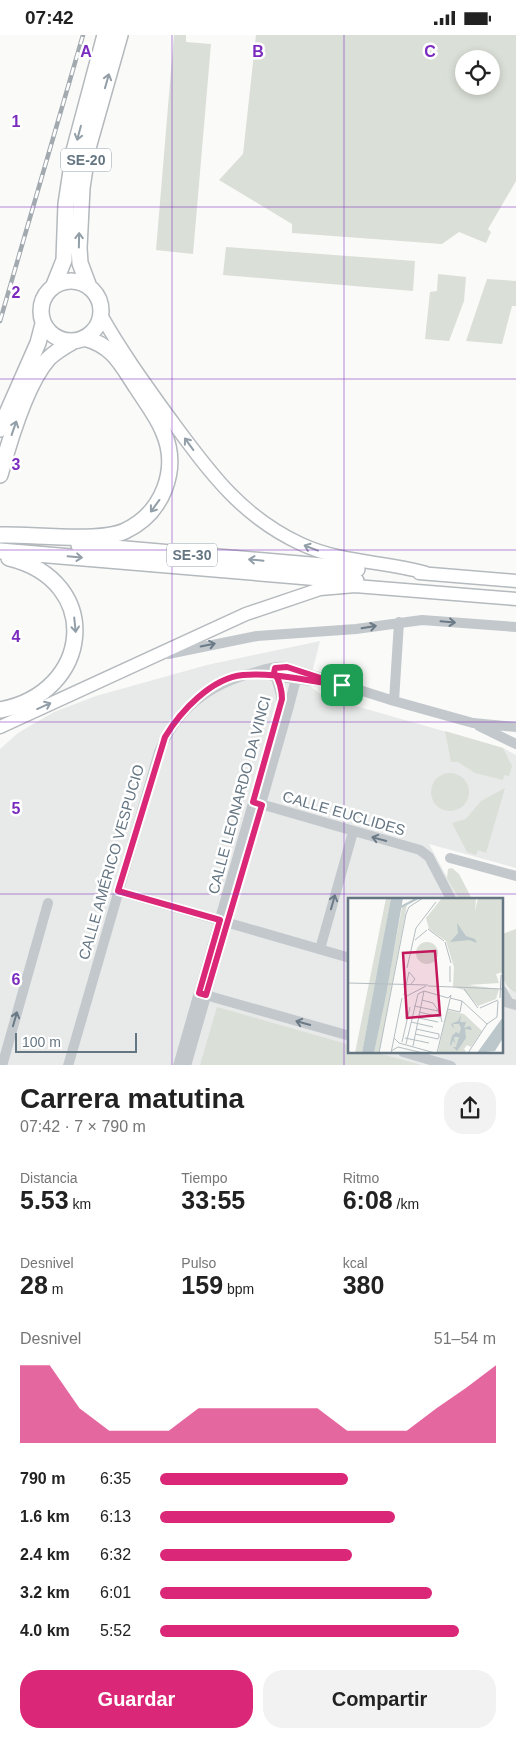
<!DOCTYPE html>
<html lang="es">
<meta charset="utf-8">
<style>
:root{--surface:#fff;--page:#f2f2f2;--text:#222;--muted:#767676;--accent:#db2777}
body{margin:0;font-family:Helvetica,sans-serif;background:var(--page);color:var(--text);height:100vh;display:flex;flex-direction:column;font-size:19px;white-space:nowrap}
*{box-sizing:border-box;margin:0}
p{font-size:16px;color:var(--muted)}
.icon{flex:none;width:28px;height:28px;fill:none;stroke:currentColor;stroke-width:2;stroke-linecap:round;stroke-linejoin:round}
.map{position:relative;height:1030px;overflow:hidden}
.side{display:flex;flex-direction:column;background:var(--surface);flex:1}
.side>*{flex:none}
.buttons{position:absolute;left:455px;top:15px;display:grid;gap:10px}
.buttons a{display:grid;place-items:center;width:45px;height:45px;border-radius:50%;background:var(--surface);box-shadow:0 2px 8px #0003;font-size:25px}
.scale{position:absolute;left:15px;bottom:12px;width:122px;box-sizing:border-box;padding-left:5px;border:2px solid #657683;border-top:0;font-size:14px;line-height:18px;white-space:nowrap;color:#657683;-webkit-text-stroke:4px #fff;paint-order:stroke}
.pin{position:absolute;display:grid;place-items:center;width:42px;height:42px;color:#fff;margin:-21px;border-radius:10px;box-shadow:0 2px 8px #0006}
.round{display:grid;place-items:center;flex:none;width:52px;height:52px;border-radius:20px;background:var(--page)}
.head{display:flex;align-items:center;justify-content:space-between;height:85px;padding:0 20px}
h1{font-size:28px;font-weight:600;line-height:38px}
.figures{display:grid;grid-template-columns:repeat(3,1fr);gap:8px;height:85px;padding:5px 20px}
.figures div{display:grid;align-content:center}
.figures b{font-size:25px;font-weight:600}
.figures small{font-size:14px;font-weight:400}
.figures p{font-size:14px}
.chart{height:140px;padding:10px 20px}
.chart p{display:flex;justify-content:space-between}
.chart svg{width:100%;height:90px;margin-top:5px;fill:var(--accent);opacity:.7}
.primary-button{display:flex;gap:10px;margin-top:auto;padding:10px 20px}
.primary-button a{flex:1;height:58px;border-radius:20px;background:var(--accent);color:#fff;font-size:20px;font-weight:600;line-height:58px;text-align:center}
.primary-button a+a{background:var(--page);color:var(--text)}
ul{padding:0 20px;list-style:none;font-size:16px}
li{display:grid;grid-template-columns:80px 60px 1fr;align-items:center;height:38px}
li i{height:12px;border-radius:6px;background:var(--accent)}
.status{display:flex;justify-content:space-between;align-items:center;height:35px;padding:0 25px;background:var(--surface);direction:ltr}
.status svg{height:14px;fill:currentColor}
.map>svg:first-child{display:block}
.built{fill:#e8e9e9}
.green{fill:#dadfd7;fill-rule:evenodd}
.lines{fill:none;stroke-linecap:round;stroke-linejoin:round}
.major-casing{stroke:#b5babe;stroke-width:15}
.highway-casing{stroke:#b4b9bd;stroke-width:18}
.minor{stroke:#c3c8cc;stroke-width:10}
.major{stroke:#fff;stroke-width:12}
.highway{stroke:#fff;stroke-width:15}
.rail-casing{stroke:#a2aab0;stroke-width:4.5}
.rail{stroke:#fff;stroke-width:2.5;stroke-dasharray:8;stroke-linecap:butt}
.oneway{stroke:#939fa8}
.oneway2{stroke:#6a7a87}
.route-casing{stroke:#fff;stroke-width:10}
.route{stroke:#db2777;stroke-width:6}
.grid{fill:none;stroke:#7b2cbf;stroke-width:1;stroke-opacity:0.55}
.labels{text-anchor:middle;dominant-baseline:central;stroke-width:5;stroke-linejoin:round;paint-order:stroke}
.shield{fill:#fff;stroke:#939fa8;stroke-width:1}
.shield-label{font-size:14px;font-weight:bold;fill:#657683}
.street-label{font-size:15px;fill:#657683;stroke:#fff}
.inset-river{fill:none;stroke:#bbc7cb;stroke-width:2.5}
.inset-road{fill:none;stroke:#b5bdc2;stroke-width:1}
.view{fill:#c2185b;fill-opacity:0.15;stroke:#c2185b;stroke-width:2.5}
.inset-edge{fill:none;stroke:#657683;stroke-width:2.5}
.grid-label{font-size:16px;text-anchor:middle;font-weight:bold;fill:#7b2cbf;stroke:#fff;stroke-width:5;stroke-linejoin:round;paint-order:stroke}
</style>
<div class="status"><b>07:42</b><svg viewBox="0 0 49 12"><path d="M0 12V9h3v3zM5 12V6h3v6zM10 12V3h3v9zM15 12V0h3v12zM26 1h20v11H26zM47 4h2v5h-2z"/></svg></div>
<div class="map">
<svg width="516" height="1031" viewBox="0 0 516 1031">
<rect width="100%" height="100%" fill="#fafaf8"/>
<path class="built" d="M320,606l-11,44 15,12 179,51 13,7v113l-87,-24 30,55h-109v153h152v-73l6,10 8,4v72h-516v-316l18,-16 36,-21 42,-16 111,-31z"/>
<path class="green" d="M174,0h12v7l25,2 -18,210 -37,-4z
M256,0h260v146l-28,48 3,3 -5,11 -27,-11 -17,12 -150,-11v-9l-73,-44 24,-26zM464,24h27v27h-27z
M226,212l189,14 -2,30 -190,-16z
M438,239l28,3 -2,24 -15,40 -24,-2 5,-47 7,-1z
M487,244l29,2v25h-4l-10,38 -36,-3z
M445,696l58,17 9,18 -3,10 -5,-1 -1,5 -28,-7 -17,-11h-7z
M431 757a19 19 0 1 1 38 0a19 19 0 1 1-38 0Z
M505,753l-19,65 -8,-3 -2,5 -9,-3 -15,-29 14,-4 15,-18z
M452,833l7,6 13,25h-13l-12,-21 1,-9z
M516,894v64c-21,-9 -14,-39 -14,-59z
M217,972l133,38v7h24l48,13h-222z"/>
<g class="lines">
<g class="major-casing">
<path id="major" d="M101,280c19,34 42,66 65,98 40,54 72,102 135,131 41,19 83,17 125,29
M419,538l97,8
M0,692l246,-113 74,-25 35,-3 161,13"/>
</g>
<g class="highway-casing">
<path id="highway" d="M41 276a30 30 0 1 1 60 0a30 30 0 1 1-60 0Z
M54,250l10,-25 2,-56 8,-53 31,-116
M89,252l-9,-24 -1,-15 3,-60 6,-40 32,-113
M0,394l38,-86 5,-19
M0,440c9,-33 26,-91 48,-116 7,-7 17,-13 26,-18
M0,500c32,-1 99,8 125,-4 38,-18 55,-62 38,-100 -6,-15 -17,-29 -26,-43 -16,-24 -23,-42 -53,-50
M79,510l278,24
M0,516l356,30
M0,675c92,-17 104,-129 9,-152"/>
</g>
<path class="minor" d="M168,619l89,-18 99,-7 66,-9 94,7
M272,641l47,6
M394,666l5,-79
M479,691l37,18
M257,768l163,47 9,7 22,42
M450,823l66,18
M118,856l232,67
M320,914l33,-117
M502,956l7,12
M202,959l148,42
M502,966l14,4
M403,1017l48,14
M2,1031l46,-163
M68,1031l91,-314c18,-44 51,-69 97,-80 10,-3 20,-6 31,-5l107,34 79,22 43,4
M178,1031l103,-361c3,-14 -9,-29 -6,-38
M186,1031l103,-360 7,-27 -8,-12"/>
<use href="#major" class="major"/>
<use href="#highway" class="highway"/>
<g class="rail-casing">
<path id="rail" d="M0,286l83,-286"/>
</g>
<use href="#rail" class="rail"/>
</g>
<defs><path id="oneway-shaft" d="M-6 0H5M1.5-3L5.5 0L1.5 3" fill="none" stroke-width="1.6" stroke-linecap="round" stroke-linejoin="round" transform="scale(1.25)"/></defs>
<g class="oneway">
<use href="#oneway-shaft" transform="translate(107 46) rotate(-74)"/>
<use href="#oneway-shaft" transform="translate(79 98) rotate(105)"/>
<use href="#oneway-shaft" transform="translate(79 205) rotate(-89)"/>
<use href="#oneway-shaft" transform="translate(14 393) rotate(-71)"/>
<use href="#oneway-shaft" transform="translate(189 409) rotate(-126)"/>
<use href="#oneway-shaft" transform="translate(155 471) rotate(126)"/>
<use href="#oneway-shaft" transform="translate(311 513) rotate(-159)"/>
<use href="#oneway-shaft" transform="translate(75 522) rotate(5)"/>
<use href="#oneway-shaft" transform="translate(256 525) rotate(-175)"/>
<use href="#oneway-shaft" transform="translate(75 590) rotate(84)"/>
<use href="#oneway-shaft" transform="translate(44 671) rotate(-24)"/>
</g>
<g class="oneway2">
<use href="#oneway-shaft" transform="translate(448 587) rotate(5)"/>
<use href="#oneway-shaft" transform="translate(369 592) rotate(-9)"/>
<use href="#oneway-shaft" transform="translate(208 610) rotate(-12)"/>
<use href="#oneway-shaft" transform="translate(379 804) rotate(-165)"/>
<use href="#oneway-shaft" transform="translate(333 867) rotate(-74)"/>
<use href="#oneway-shaft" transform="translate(15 984) rotate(-74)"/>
<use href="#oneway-shaft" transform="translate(303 988) rotate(-164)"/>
</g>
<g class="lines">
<g class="route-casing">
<path id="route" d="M342,650c-32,-3 -66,-13 -99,-10 -32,3 -63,37 -78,62l-47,154 102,29 -21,73 7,2 56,-190 -9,-3 29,-103c0,-9 -3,-20 -8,-26l1,-5 12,-1 55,18"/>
</g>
<use href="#route" class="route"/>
</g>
<path class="grid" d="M172,0v1031M344,0v1031M0,172h516M0,344h516M0,515h516M0,687h516M0,859h516"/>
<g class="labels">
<g class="shield">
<rect x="61" y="113.5" width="50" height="23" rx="4"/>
<rect x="167" y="508.5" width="50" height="23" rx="4"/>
</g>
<g class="shield-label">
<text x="86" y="125">SE-20</text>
<text x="192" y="520">SE-30</text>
</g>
<g class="street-label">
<text transform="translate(239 760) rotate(-75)">CALLE LEONARDO DA VINCI</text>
<text transform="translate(344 778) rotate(16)">CALLE EUCLIDES</text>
<text transform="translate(111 827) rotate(-74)">CALLE AMÉRICO VESPUCIO</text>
</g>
</g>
<g transform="translate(348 863)">
<rect width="155" height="155" fill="#fafaf8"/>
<path d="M38,0h5l-12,68 -17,87h-7zM94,0h34l-1,13 3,-13h25v74l-7,2 3,9 -31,2 31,4 -3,10 -18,7 -14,-16 -11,-3 1,-20 -8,-26 -17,-12 -3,-11zM59,7l-28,148h-5l28,-146zM68 55a11 11 0 1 1 22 0a11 11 0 1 1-22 0ZM99,112l17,4 18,17 -11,16 -4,-2 -3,4 2,3 -28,1z" fill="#dadfd7"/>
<path d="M43,0h12l-17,97 -12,58h-12zM109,25l9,13 9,3 2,4 -8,-3 -19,2 8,-9zM113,117l-1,7h6l-2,6 6,-2 2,4 -7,-1 1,9 -9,13 -4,-4h3l3,-10h-5l1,7 -2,-4 -2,6 -1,-2 2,-8 4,-4 3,2 2,-6 -2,-4h-6l1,5 -3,-5 7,-3zM155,119v21l-8,13 -18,2z" fill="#bbc7cb"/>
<path class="inset-river" d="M53,9l17,-9"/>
<path class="inset-road" d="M80,31l16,12M67,42l12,-10M97,44l6,21M59,70l9,-40 20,-26M61,74l6,7 -4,5M102,84v-16M0,85l80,2M80,88l75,3M116,91l14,19M56,97l5,-23M57,99l21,-11M102,100l12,3 25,23M152,100l1,-23M74,102l11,3 7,10 2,9M66,108l24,5M132,110l18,-8M99,111l13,3 2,-11M71,114l21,5M71,120l19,4M63,124l22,5M139,126l10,-7 1,-16M67,136l23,5 1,-2v-3l-23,-5M46,140l5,5 36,10M57,140l24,5M54,144l8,-35M58,146l12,-50 6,-3 24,7M65,148l11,-55M43,153l7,-4 25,6M31,155l27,-139 3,-7 14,-9M43,155l11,-55M89,155l14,-58 -3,3M120,155l19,-29"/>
<path class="view" d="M87,53l5,64 -33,3 -4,-65z"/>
<rect width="155" height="155" class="inset-edge"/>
</g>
<g class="grid-label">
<text x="86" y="22">A</text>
<text x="258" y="22">B</text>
<text x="430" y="22">C</text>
<text x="16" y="92">1</text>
<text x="16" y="263">2</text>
<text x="16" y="435">3</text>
<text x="16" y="607">4</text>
<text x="16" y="779">5</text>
<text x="16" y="950">6</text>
</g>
</svg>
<div class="buttons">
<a><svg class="icon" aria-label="locate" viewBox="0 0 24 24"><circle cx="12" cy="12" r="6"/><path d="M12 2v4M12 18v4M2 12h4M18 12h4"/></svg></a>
</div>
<div class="scale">100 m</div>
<div class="pin" style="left:342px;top:650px;background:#1e9e55"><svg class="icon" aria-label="arrive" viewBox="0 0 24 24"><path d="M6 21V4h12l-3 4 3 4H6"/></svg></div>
</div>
<section class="side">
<div class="head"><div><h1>Carrera matutina</h1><p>07:42 · 7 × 790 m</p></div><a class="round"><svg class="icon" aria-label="share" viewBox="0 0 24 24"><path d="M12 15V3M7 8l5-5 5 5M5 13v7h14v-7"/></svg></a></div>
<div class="figures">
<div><p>Distancia</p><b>5.53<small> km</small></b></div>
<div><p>Tiempo</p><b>33:55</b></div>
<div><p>Ritmo</p><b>6:08<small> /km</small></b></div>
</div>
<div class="figures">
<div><p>Desnivel</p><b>28<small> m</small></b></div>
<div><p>Pulso</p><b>159<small> bpm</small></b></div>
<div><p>kcal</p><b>380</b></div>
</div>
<div class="chart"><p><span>Desnivel</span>51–54 m</p>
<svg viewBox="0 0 160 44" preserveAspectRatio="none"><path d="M0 44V6L10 6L20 27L30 38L40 38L50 38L60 27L70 27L80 27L90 27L100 27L110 38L120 38L130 38L140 27L150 17L160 6V44z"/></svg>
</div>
<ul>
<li><b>790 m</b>6:35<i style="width:56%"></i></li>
<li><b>1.6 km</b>6:13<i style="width:70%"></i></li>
<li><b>2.4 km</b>6:32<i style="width:57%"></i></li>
<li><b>3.2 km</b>6:01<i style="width:81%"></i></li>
<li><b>4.0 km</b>5:52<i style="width:89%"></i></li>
</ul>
<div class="primary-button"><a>Guardar</a><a>Compartir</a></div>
</section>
